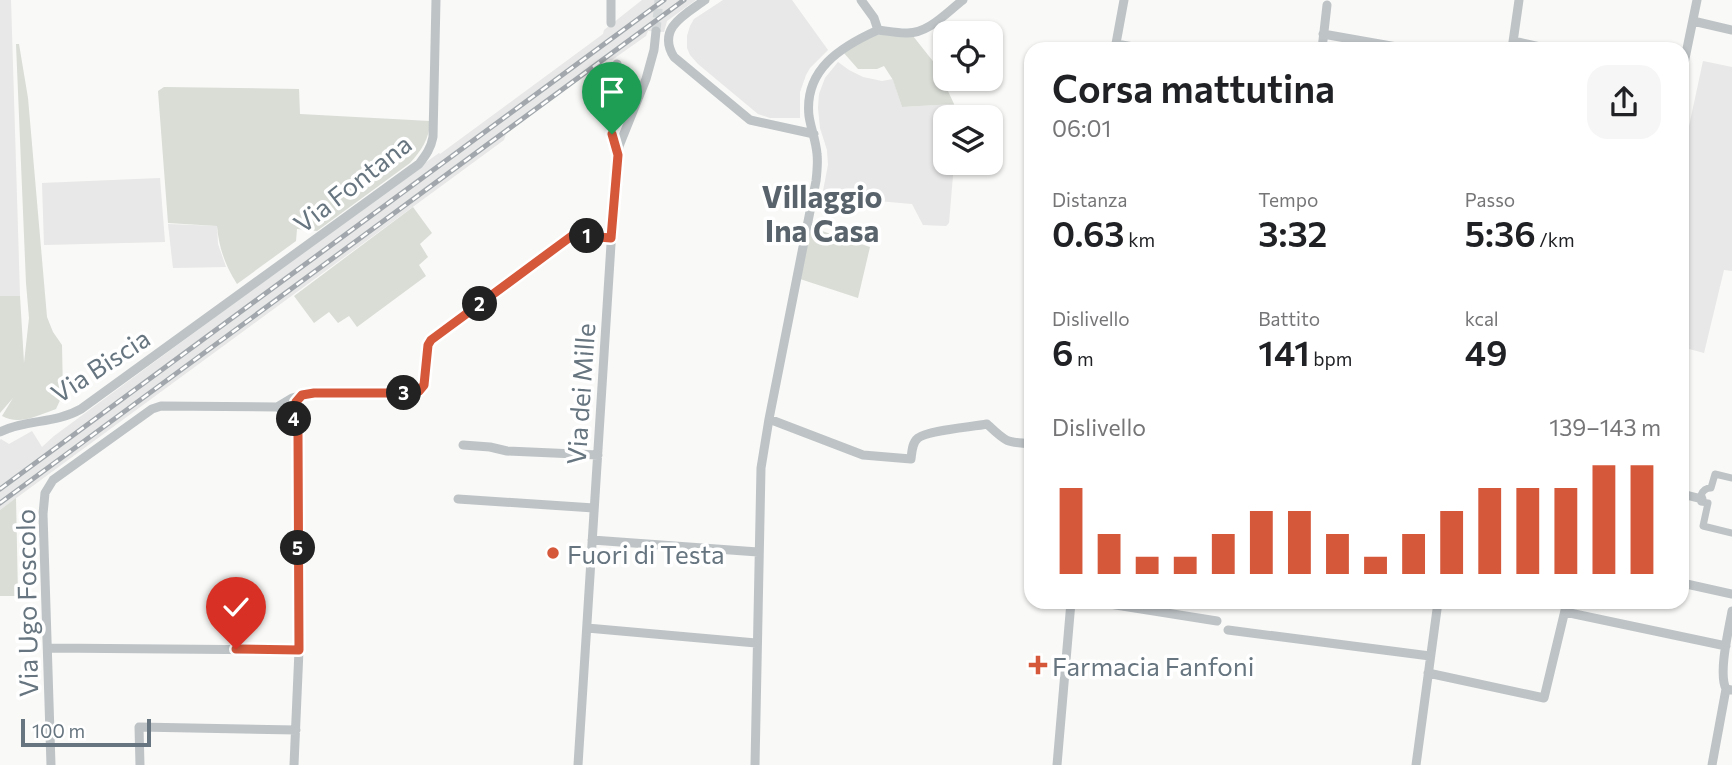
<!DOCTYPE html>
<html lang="it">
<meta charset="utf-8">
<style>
:root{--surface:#fff;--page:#f6f6f6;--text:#202124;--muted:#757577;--accent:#d5583b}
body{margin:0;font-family:Commissioner,sans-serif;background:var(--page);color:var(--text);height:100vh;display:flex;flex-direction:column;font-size:26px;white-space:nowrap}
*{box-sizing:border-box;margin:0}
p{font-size:23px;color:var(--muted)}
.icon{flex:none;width:38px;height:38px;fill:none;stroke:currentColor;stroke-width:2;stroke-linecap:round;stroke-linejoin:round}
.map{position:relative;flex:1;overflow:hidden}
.side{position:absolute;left:1024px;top:42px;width:665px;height:567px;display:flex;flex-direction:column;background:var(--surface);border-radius:21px;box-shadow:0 2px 5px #0004}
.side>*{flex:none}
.tools{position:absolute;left:933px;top:21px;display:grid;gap:14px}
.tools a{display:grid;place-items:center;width:70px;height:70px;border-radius:14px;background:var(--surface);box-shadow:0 2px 5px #0004;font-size:35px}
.scale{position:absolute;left:21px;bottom:18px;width:130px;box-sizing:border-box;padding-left:7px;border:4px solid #66757f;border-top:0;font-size:19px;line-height:24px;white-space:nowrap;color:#66757f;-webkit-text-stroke:5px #fff;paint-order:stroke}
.pin{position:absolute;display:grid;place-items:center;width:60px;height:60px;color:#fff;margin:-72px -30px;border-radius:50% 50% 50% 0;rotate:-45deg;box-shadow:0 0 7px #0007}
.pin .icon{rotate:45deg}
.km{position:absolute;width:35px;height:35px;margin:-18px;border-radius:50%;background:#222;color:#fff;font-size:19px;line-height:35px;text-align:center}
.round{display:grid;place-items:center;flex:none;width:74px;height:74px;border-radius:21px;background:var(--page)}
.summary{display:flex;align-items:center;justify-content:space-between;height:119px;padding:0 28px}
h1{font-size:38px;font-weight:600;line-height:52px}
.figures{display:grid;grid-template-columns:repeat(3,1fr);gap:10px;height:119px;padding:7px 28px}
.figures div{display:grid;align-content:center}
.figures b{font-size:35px;font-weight:600}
.figures small{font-size:19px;font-weight:400}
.figures p{font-size:19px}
.chart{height:196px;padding:14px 28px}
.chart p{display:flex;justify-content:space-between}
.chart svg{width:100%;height:126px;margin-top:7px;stroke:var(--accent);stroke-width:6}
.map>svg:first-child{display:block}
.built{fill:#e7e8e7}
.green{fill:#d9ddd6}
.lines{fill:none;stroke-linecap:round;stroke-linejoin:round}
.minor-tunnel{stroke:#d4d8d9;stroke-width:9;stroke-dasharray:9 4.5;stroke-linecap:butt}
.pedestrian{stroke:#bec3c6;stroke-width:7}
.minor{stroke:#bec3c6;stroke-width:9}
.rail-casing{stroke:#a1a7ac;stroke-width:5}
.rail{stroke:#fff;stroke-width:2.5;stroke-dasharray:8;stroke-linecap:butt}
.route-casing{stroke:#fff;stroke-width:14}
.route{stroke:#d5583b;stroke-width:9}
.poi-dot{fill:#d5583b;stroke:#fff;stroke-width:2.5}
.labels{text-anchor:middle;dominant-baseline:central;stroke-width:7;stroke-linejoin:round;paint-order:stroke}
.street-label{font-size:26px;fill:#66757f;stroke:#fff}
.poi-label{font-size:26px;fill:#66757f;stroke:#fff;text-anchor:start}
.quarter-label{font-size:30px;font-weight:bold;fill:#58636b;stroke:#fff}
</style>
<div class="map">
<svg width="1732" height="765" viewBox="0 0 1732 765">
<rect width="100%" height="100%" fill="#f9f9f7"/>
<path class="built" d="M0,0h11l9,296h-20z
M642,0h54l-29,21 -3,11 -16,-1 -2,5 -34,24h-4l-46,32 -56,42 -2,6 -504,370v-70l1,-1 8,5 23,-13 10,16 12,-11 354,-261 31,-22 1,1 163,-120 1,-4z
M723,0h69l36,50 -18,18 -4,7 -6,17v26h-30l-12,-4 -60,-50 -8,-9 -3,-7v-12l3,-10 4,-7z
M1703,61l29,6v204l-8,-1 -20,83 -22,-6v-188z
M838,62l11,8 14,7 19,4 11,-2 9,28 52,-3 1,13h-10v46h9l-5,60 -3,3 -23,-1 -11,-21 -90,-8 6,-31 -1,-15 -7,-22 -2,-20 1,-14 6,-16z
M160,178l5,64 -121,3 -2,-62z
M168,224l49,2 1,18 8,23 -53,1z"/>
<path class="green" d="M873,34l40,2 23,29 18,39 -52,3 -9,-27 -9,-14 -7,3h-19l-15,-17z
M16,44h3l9,54 19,219 6,15 9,13 1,49 -7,15c-17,6 -37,17 -54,7l11,-18 -13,15v-117h20l4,67 5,-45 -3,-35z
M164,87l135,2 1,25 130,7c0,17 -9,30 -20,42l-93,68 -20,-2 -1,12 -59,43c-12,-19 -18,-36 -20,-58l-49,-3 -10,-132z
M413,207l19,26 -12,11 8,13 -9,8 7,11 -69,51 -8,-11 -11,7 -9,-11 -15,11 -20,-27z
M807,226l63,21 -12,51 -61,-20z
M16,498l2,98h-18v-86z"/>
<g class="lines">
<path class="minor-tunnel" d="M656,31l3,-31"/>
<path class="pedestrian" d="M1732,478l-17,-4 -4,14c-5,0 -8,2 -10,7l1,1 -1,6 7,1 -5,23 29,7"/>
<path class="minor" d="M705,0c-19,14 -49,28 -31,57l76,63 64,14
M861,0l13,18 4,12
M1693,21l39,9
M611,23v-23
M878,30c9,1 18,3 28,3 22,1 40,-20 57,-33
M1323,34l85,15
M1514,41l35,8
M1116,44l29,5
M1115,49l9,-49
M1322,49l5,-44
M1512,49l7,-49
M617,64l-5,70 5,19
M1682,73l15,-73
M277,407l15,-9 18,-5h102c17,-5 14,-33 16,-48l3,-5 142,-105 38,3
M769,419l94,36 48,4c1,-8 1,-16 7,-21 10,-8 54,-11 69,-14 19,18 18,18 44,20
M0,432c26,-13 55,-8 81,-23l338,-245c7,-9 12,-16 14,-27l3,-137
M463,445l27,2 17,4 91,4
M1682,494l20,5
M458,499l136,9
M592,540l166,12
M1682,583l50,11
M1097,602l120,19
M1732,611c-3,18 -14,62 -6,78l6,1
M1565,612l161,34
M587,628l169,15
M1228,630l202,26
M48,648l251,2
M1428,673l116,25 23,-96
M51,765l-8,-251 2,-21 8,-13 99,-71 9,-3 116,1c14,4 20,14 21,28l1,215 -5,115
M140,765l-1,-38 157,3
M578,765l37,-584 4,-35 27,-67 8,-29 2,-19
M755,765l6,-297 8,-49 47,-238c1,-9 2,-19 1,-27 -1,-13 -6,-25 -8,-38 -5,-46 31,-69 69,-86
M1057,765l14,-163
M1416,765l22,-163
M1712,765l14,-76"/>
<g class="rail-casing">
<path id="rail" d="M0,489l664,-489
M0,503l684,-503"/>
</g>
<use href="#rail" class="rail"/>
</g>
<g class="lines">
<g class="route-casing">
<path id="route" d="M236,649l63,1 -1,-215 -2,-13 -4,-6 4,-14 6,-7 12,-2h98l7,-2 5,-6 4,-40 3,-5 142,-105 38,3 7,-83 -6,-21"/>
</g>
<use href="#route" class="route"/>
</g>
<g class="poi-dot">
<circle cx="553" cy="553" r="7"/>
<path d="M1034.5 654.5h7v7h7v7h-7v7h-7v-7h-7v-7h7z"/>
</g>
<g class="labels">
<g class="street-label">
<text transform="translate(352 183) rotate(-38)">Via Fontana</text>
<text transform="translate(100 365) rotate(-33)">Via Biscia</text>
<text transform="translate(580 394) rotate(-86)">Via dei Mille</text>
<text transform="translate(26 603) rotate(-91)">Via Ugo Foscolo</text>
</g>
<g class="poi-label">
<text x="567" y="553">Fuori di Testa</text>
<text x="1052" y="665">Farmacia Fanfoni</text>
</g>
<g class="quarter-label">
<text x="822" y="195">Villaggio<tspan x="822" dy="34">Ina Casa</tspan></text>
</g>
</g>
</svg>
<div class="tools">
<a><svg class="icon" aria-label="locate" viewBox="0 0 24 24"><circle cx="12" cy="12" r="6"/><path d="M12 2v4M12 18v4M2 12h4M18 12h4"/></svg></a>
<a><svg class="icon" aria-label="layers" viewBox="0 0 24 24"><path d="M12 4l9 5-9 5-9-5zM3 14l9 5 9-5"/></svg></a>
</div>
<div class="scale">100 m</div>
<div class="pin" style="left:612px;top:134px;background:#1e9e55"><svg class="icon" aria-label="arrive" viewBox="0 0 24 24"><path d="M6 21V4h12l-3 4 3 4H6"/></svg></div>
<div class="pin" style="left:236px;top:649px;background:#d93025"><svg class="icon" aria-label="check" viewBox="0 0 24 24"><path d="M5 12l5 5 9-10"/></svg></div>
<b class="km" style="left:587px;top:236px">1</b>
<b class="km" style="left:480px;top:304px">2</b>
<b class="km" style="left:404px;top:393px">3</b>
<b class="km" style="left:294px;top:419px">4</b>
<b class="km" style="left:298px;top:548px">5</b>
<section class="side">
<div class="summary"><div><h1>Corsa mattutina</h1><p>06:01</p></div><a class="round"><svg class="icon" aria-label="share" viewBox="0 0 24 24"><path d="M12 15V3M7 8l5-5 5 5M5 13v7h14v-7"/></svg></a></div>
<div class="figures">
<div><p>Distanza</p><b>0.63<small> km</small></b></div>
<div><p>Tempo</p><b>3:32</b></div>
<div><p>Passo</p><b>5:36<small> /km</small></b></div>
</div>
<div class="figures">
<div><p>Dislivello</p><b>6<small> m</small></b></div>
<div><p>Battito</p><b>141<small> bpm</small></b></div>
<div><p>kcal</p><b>49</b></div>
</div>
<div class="chart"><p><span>Dislivello</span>139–143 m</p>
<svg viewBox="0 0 160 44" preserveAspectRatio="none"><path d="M5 44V14M15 44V30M25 44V38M35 44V38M45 44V30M55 44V22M65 44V22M75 44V30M85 44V38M95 44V30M105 44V22M115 44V14M125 44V14M135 44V14M145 44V6M155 44V6"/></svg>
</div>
</section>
</div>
